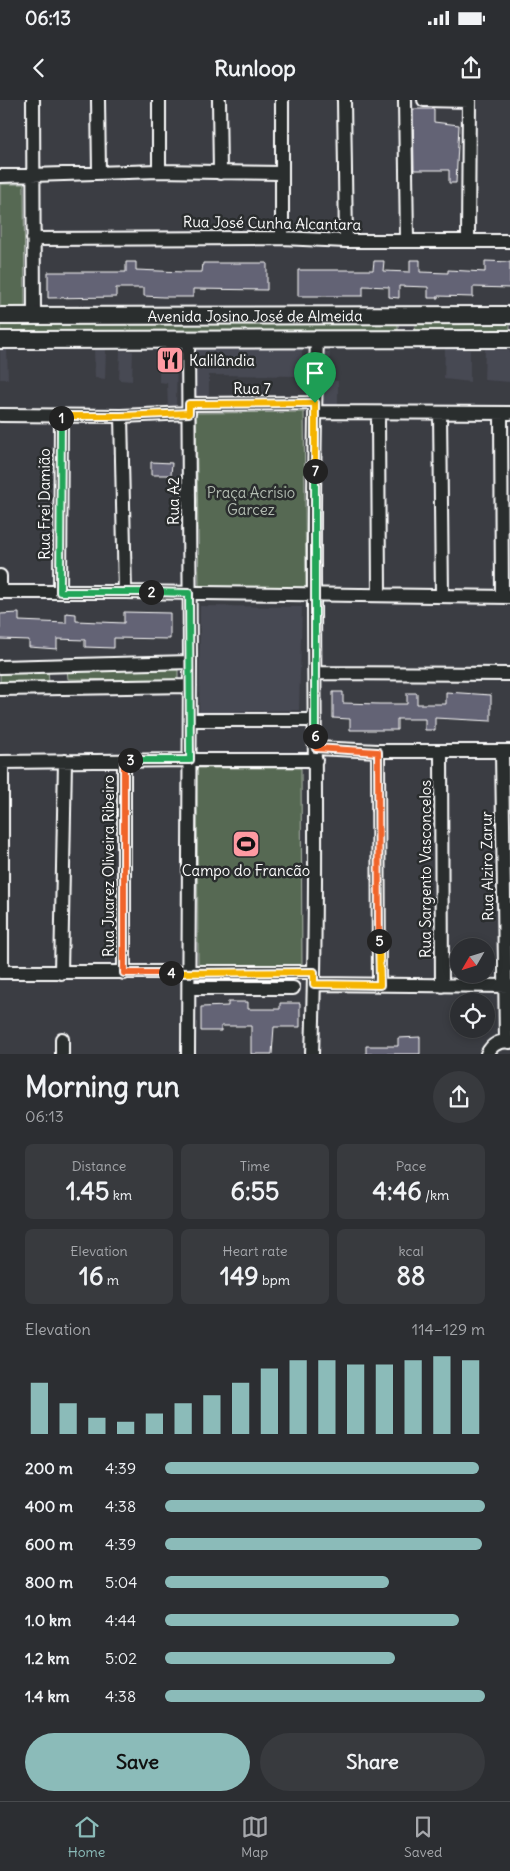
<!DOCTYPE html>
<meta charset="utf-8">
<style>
:root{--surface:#2c2e32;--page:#383a3e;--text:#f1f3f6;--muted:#a6a8ac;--line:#484a4d;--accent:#8bbbb9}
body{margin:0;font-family:Delius,sans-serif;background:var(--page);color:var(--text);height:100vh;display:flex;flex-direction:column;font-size:19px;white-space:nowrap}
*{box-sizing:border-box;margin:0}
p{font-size:16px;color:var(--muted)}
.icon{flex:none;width:28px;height:28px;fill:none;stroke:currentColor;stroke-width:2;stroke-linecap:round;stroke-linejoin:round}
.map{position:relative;height:954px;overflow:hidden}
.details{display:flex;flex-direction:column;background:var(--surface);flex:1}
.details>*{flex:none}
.needle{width:32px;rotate:231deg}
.buttons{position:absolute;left:450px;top:838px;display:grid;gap:10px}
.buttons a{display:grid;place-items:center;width:45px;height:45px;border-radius:50%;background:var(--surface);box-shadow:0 2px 8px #0003,0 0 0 1px var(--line);font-size:25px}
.pin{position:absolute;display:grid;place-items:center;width:42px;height:42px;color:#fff;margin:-51px -21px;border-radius:50% 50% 50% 0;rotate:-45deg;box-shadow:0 0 5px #0007}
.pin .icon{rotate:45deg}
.km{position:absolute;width:25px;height:25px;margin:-12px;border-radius:50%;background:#222;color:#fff;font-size:14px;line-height:25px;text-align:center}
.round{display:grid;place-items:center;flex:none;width:52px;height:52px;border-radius:26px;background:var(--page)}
.overview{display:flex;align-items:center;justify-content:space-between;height:85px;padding:0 25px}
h1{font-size:28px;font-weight:700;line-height:38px}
.figures{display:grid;grid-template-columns:repeat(3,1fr);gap:8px;height:85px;padding:5px 25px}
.figures div{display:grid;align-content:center;border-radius:8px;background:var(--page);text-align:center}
.figures b{font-size:25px;font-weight:700}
.figures small{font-size:14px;font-weight:400}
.figures p{font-size:14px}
.chart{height:140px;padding:10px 25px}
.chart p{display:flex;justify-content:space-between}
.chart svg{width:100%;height:90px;margin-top:5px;stroke:var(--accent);stroke-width:6}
.primary-button{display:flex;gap:10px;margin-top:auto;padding:10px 25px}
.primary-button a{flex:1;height:58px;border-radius:30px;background:var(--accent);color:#111;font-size:20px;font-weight:700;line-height:58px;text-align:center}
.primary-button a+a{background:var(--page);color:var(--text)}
ul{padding:0 25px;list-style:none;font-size:16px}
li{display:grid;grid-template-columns:80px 60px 1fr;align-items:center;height:38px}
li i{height:12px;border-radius:6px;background:var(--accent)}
.status{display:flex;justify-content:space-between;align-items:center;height:35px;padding:0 25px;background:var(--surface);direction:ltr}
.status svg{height:14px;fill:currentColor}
header{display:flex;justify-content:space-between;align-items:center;height:65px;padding:0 25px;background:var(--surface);font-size:22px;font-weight:700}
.dock{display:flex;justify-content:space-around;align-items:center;height:70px;border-top:1px solid var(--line);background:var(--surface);font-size:14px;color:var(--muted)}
.dock a{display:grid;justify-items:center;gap:2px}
.dock .active{color:var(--accent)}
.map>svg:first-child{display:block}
.built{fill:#474852}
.green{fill:#576953;stroke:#abb4a9}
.building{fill:#646375;stroke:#fff}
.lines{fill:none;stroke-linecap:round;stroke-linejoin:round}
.minor-casing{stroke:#fff;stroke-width:16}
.major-casing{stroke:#fff;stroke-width:20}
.minor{stroke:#2a2d2e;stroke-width:12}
.major{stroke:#2a2d2e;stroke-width:16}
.split-1-casing{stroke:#fff;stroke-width:10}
.split-2-casing{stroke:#fff;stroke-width:10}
.split-3-casing{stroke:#fff;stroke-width:10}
.split-4-casing{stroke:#fff;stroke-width:10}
.split-5-casing{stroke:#fff;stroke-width:10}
.split-6-casing{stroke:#fff;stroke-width:10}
.split-7-casing{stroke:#fff;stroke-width:10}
.split-8-casing{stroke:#fff;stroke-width:10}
.split-1{stroke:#f5b400;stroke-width:6}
.split-2{stroke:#22a559;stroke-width:6}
.split-3{stroke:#22a559;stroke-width:6}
.split-4{stroke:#f0652b;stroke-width:6}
.split-5{stroke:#f5b400;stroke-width:6}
.split-6{stroke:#f0652b;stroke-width:6}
.split-7{stroke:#22a559;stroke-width:6}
.split-8{stroke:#f5b400;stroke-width:6}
.labels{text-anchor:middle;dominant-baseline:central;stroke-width:5;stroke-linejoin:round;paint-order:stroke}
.street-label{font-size:15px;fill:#fff;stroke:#2a2d2e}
.poi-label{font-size:15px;fill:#fff;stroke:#2a2d2e;text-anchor:start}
.park-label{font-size:15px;fill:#b3bcb2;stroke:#2a2d2e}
</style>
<div class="status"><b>06:13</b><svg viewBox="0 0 49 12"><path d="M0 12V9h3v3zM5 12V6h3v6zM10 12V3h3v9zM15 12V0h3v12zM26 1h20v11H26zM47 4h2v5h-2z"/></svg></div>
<header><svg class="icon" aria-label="back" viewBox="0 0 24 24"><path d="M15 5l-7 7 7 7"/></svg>Runloop<svg class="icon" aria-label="share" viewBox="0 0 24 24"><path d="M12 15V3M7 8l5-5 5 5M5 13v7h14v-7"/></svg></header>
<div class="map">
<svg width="510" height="954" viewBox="0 0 510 954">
<rect width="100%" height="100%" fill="#3b3d43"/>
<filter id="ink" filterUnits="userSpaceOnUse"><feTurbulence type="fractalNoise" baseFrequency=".02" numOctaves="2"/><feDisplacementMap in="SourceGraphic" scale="10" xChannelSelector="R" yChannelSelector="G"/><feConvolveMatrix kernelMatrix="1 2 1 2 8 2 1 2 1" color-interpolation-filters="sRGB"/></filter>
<g filter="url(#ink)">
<path class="built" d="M194,248h108v28l-93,-1v25h-15z
M445,248l25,2v32l-26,-3z
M485,248l25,2v32l-26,-2z
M0,249h7l1,30h-8z
M94,250h12l-1,29 -10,-1z
M120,250l13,1 -1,30 -13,-1z
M177,250l-1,59h-8l-1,-26 -8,-1v-31z
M323,252h7l-1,28 9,1v29l-16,-1z
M200,506l102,1 -3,103 -100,3z"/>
<path class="green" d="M0,84h24l1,123h-25z
M415,218l95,2v14l-96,-1z
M398,219v15h-398v-13z
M304,312l2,178 -107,-2 -3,-175z
M48,569l1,14 -49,-1v-10z
M67,569l111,1v11l-110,-2z
M197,668h104l1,202h-104z"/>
<path class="building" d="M413,9h21v13l25,3 -3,58h-7v-13h-35z
M410,160h10v12l28,1v-3l37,2v-11l25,1v26l-37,-1v10l-35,-1v2h-10v-11l-29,-1v12l-10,-1v-10l-26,-1v10h-65v-26h75l1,-9h10l-1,10 27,1z
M126,162h10v8l47,2h19l1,-9h64v27l-74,-1v8h-30l-19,-1v-8h-28v9l-68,1v-26h78z
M151,362l21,1 -1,12h-20z
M124,512l46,1v26l-56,-1v10l-29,-1v-7l-28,-1v10l-28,-2v-7l-29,-1v-25l19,-1v8l47,2v-10l10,1v7l48,2z
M333,592h10v11l36,1h28v-11h10v11h29v-12l45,3v26l-56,-3v12h-10v-11h-28v11h-47v-11l-17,-1z
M228,902h20v7h32v-6h20v24h-26l-2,27h-21v-28h-30v5h-20v-24l27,-1z
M420,937v17h-54v-8h32v-8z"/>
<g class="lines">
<g class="minor-casing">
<path id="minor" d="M33,0l1,216
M98,0l1,72
M219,0l1,73
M282,0v138
M344,0l2,141
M405,0l2,141
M424,0l45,1
M159,71v-71
M0,76l159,-5 122,2
M33,139l249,-1 64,3h164
M468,139l1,-139
M189,304l126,-1
M315,312l195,1
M378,313l1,182
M440,313l2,182
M501,313l1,184
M0,315l121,1 68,-3
M121,316l4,176
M0,476v16
M0,492h125l385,5
M60,492l1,-176
M0,567l190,-5
M315,573l195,1
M0,589l190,-3
M190,620h125
M316,648l62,3h132
M378,651l1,234
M441,651l1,235
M502,651l4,290
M0,662l190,-2h126
M0,872h314
M2,872v-210
M61,873l4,-212
M124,873v-213
M314,884l196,2
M189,888h104
M62,954v-15
M188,954l2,-392 -2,-323
M312,954c8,-239 -3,-477 5,-715
M487,954c5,-10 13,-14 23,-12"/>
</g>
<g class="major-casing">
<g id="major">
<path id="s1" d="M0,216l510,-1"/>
<path d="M0,240l510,-1"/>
</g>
</g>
<use href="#minor" class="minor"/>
<use href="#major" class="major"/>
</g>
</g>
<g class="lines" filter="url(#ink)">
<g class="split-1-casing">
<path id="split-1" d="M61,318v-2h60l68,-3v-9l126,-1"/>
</g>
<g class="split-2-casing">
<path id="split-2" d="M61,318l-1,174h91"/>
</g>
<g class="split-3-casing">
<path id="split-3" d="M130,660h60l-1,-167 -38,-1"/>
</g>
<g class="split-4-casing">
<path id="split-4" d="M130,660h-6v213h47"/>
</g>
<g class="split-5-casing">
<path id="split-5" d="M171,873l143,-1v12l66,1 -1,-44"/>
</g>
<g class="split-6-casing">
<path id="split-6" d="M315,636l1,12 62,4 1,189"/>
</g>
<g class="split-7-casing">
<path id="split-7" d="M315,371v265"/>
</g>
<g class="split-8-casing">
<path id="split-8" d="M315,371v-68"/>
</g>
<use href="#split-1" class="split-1"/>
<use href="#split-2" class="split-2"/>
<use href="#split-3" class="split-3"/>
<use href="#split-4" class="split-4"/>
<use href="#split-5" class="split-5"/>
<use href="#split-6" class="split-6"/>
<use href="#split-7" class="split-7"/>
<use href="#split-8" class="split-8"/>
</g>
<defs>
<g id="restaurant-square" transform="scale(1.4375)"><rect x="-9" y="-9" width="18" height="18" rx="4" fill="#ff9aa2" stroke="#2a2d2e"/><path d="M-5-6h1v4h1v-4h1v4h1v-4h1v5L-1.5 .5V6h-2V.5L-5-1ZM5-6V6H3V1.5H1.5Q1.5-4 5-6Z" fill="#111"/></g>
<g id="stadium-square" transform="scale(1.4375)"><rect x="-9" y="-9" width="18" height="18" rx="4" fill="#ff9aa2" stroke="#2a2d2e"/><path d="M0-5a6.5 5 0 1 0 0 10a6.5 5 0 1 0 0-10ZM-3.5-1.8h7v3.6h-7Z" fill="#111"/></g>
</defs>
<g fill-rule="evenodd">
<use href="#restaurant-square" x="170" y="260"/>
<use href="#stadium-square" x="246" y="744"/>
</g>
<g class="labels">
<g class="street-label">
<text transform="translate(272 123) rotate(1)">Rua José Cunha Alcantara</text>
<text stroke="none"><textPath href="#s1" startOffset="255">Avenida Josino José de Almeida</textPath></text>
<text x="252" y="288">Rua 7</text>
<text transform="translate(173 401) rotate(-90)">Rua A2</text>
<text transform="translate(44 404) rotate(-90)">Rua Frei Damião</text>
<text transform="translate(108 766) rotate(-90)">Rua Juarez Oliveira Ribeiro</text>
<text transform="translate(487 766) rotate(-91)">Rua Alziro Zarur</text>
<text transform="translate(425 769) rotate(-90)">Rua Sargento Vasconcelos</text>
</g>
<g class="poi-label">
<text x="189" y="260">Kalilândia</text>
<text x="246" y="770" text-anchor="middle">Campo do Francão</text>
</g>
<g class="park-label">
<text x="251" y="392">Praça Acrísio<tspan x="251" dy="17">Garcez</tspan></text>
</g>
</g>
</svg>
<div class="buttons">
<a><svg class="needle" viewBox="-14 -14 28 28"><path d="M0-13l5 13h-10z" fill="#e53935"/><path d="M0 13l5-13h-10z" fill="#a6a8ac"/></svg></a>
<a><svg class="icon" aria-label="locate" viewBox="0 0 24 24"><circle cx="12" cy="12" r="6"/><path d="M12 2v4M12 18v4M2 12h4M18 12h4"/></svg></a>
</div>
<div class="pin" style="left:315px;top:303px;background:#1e9e55"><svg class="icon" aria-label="arrive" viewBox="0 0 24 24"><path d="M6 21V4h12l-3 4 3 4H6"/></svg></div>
<b class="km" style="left:61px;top:318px">1</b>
<b class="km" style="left:151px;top:492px">2</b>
<b class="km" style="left:130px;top:660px">3</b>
<b class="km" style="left:171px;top:873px">4</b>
<b class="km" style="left:379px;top:841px">5</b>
<b class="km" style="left:315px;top:636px">6</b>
<b class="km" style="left:315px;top:371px">7</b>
</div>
<section class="details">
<div class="overview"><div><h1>Morning run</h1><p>06:13</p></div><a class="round"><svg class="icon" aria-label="share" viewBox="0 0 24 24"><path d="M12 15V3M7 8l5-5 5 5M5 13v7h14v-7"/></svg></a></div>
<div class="figures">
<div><p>Distance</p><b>1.45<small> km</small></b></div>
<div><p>Time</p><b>6:55</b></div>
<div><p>Pace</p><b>4:46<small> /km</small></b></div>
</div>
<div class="figures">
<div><p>Elevation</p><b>16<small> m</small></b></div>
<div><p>Heart rate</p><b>149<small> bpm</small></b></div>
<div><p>kcal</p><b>88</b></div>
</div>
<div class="chart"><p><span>Elevation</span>114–129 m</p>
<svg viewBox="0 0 160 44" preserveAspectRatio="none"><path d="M5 44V19M15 44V29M25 44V36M35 44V38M45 44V34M55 44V29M65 44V25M75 44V19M85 44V12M95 44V8M105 44V8M115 44V10M125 44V10M135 44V8M145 44V6M155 44V8"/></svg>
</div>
<ul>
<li><b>200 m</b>4:39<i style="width:98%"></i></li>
<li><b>400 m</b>4:38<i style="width:100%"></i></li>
<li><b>600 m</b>4:39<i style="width:99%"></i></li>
<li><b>800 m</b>5:04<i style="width:70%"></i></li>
<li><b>1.0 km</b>4:44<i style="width:92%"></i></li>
<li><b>1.2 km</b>5:02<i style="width:72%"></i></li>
<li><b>1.4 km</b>4:38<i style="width:100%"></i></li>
</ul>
<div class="primary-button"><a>Save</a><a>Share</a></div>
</section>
<nav class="dock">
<a class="active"><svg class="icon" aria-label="home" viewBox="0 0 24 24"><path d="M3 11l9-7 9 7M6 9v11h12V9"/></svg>Home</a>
<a><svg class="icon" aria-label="map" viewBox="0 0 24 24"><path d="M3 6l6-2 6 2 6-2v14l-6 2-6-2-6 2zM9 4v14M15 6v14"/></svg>Map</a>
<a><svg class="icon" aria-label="saved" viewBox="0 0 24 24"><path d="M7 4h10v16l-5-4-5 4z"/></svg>Saved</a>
</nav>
